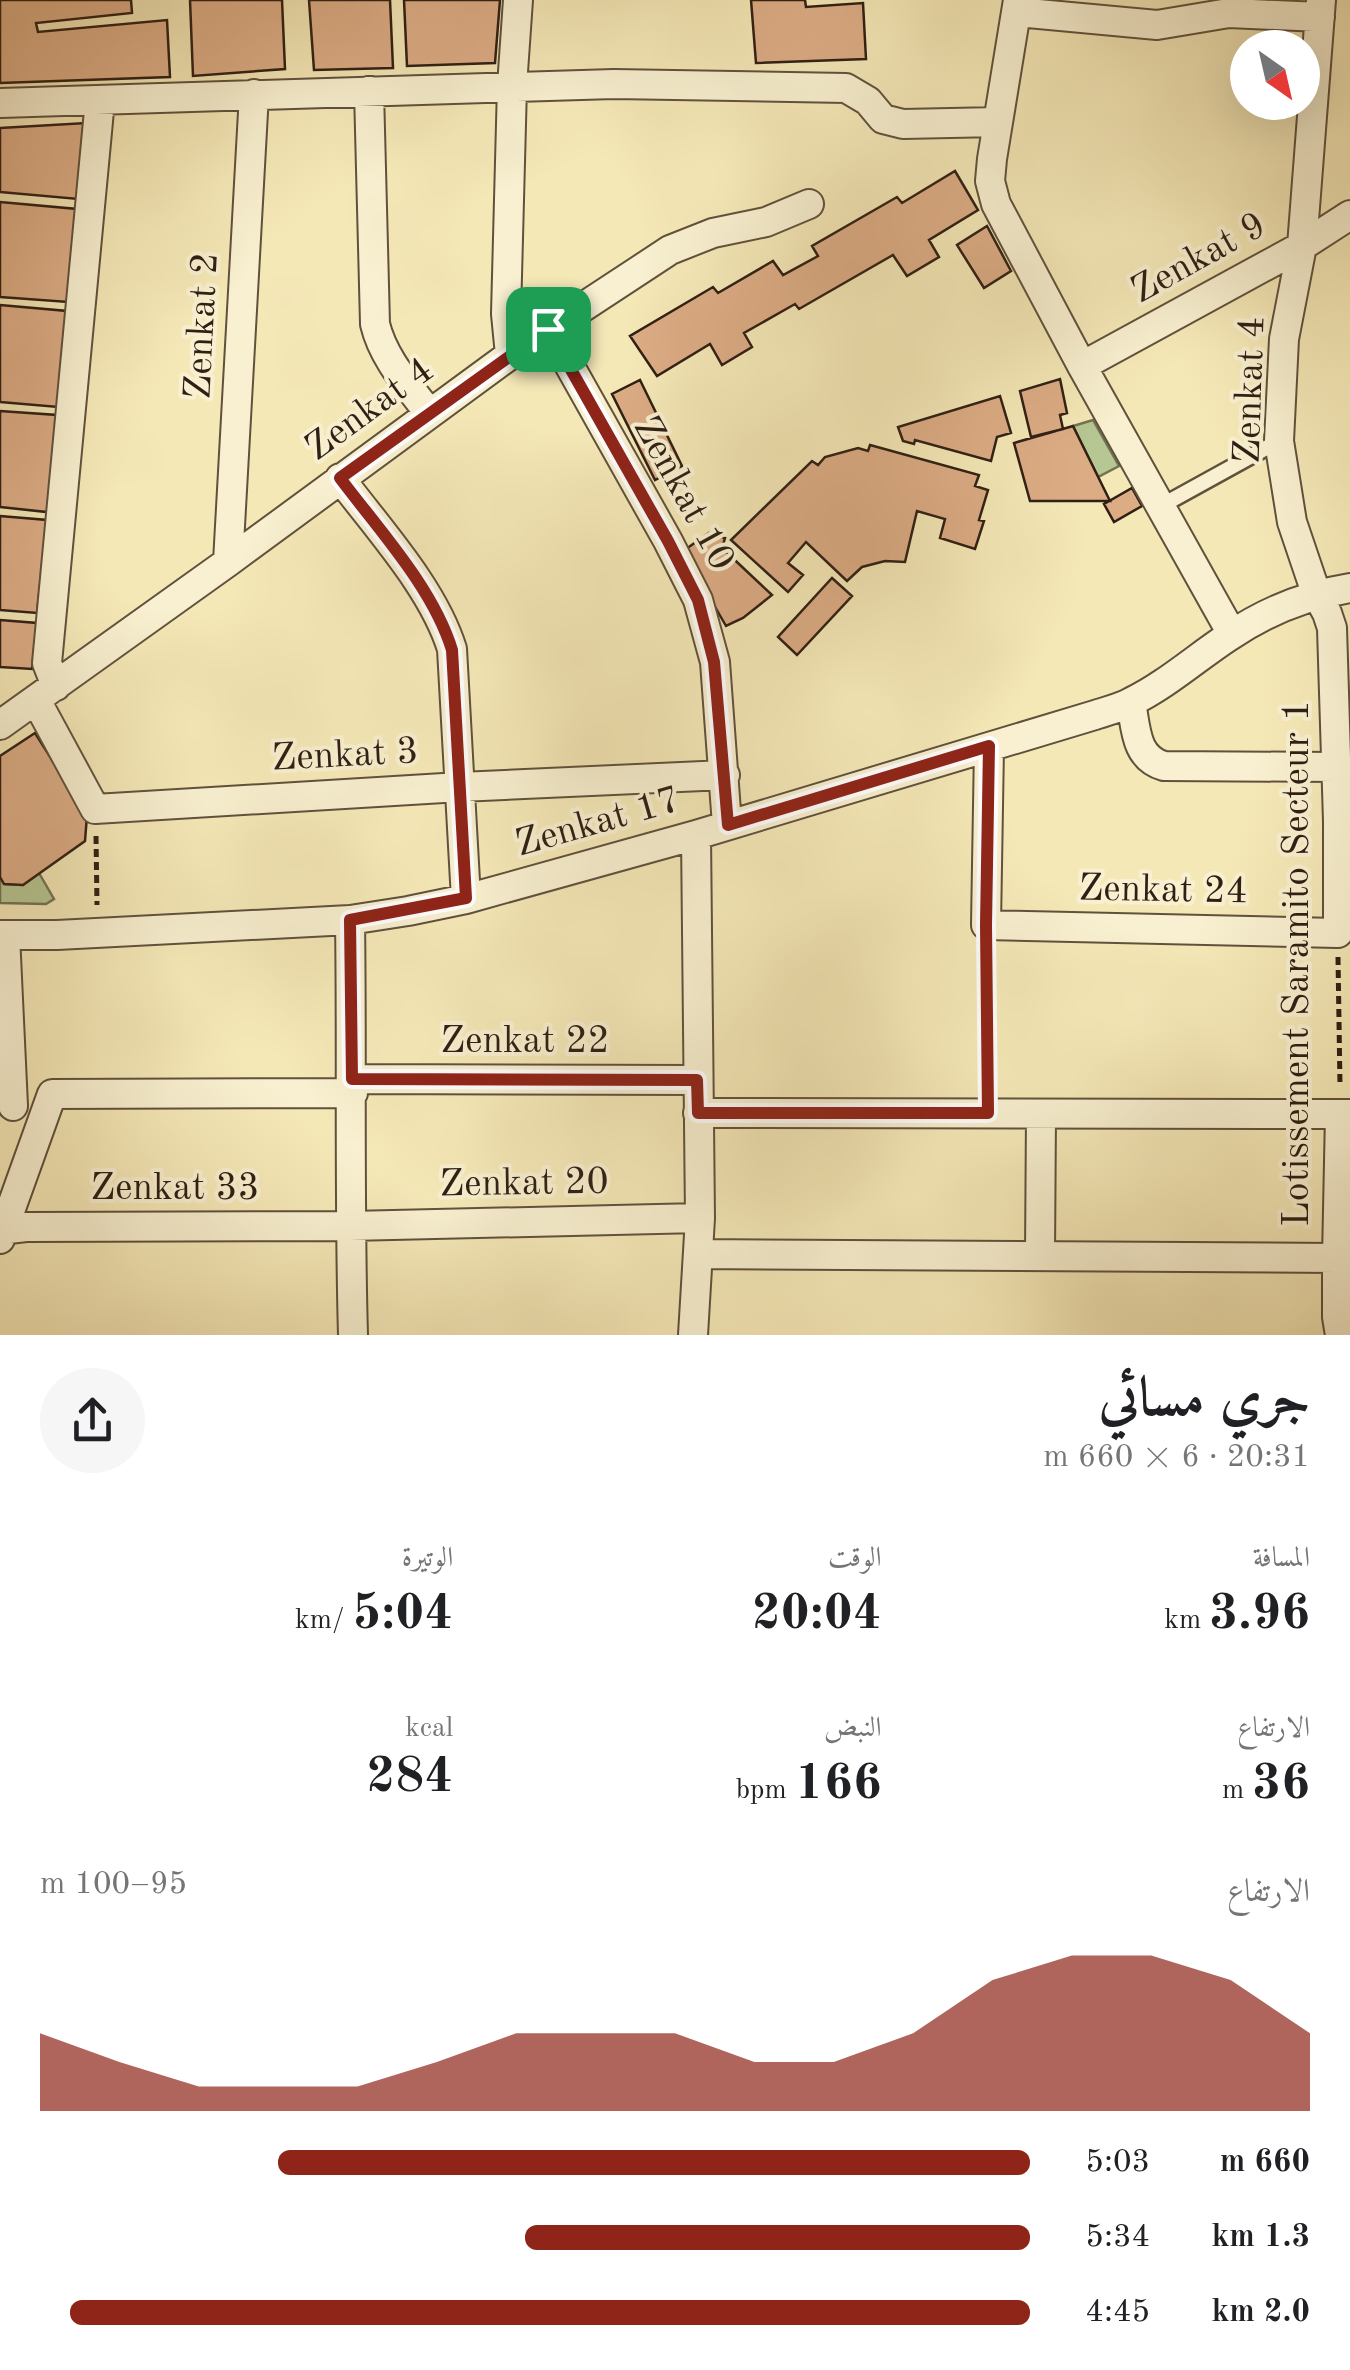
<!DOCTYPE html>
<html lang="ar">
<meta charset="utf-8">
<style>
:root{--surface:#fff;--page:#f6f6f6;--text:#202124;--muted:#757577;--accent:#8f2418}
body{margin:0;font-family:"Old Standard TT",Amiri,serif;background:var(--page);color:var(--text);direction:rtl;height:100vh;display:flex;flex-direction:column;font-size:38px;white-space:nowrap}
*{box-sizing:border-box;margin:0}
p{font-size:32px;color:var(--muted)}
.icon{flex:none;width:55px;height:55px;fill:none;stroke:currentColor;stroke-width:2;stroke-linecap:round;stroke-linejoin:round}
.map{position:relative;height:1335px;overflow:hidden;direction:ltr}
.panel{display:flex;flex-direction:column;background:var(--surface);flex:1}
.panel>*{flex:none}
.needle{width:65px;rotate:146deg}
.tools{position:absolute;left:1230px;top:30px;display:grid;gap:20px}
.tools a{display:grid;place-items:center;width:90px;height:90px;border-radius:50%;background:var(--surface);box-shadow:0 10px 40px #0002;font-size:50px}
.pin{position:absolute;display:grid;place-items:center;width:85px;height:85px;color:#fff;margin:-42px;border-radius:20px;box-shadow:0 5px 15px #0006}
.round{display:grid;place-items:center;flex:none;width:105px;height:105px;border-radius:52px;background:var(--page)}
.summary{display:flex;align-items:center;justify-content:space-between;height:170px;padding:0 40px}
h1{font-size:55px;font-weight:700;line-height:75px}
.metrics{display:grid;grid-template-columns:repeat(3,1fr);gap:15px;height:170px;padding:10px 40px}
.metrics div{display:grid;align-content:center}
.metrics b{font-size:50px;font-weight:700}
.metrics small{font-size:28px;font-weight:400}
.metrics p{font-size:28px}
.chart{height:280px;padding:20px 40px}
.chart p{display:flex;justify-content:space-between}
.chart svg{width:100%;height:180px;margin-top:10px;fill:var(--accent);opacity:.7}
ul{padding:0 40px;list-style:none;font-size:32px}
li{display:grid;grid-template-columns:160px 120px 1fr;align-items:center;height:75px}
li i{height:25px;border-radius:12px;background:var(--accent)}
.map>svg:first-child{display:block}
.green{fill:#b6c793;stroke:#727354;stroke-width:2.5}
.building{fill:#dcac85;stroke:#2f1f14;stroke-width:2.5}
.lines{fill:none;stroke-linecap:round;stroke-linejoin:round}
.lane-casing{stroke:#60513d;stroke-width:19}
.street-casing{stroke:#60513d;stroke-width:32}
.path{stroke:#2f1f14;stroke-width:5;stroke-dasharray:8 5;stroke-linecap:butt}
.lane{stroke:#f8f0d0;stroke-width:14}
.street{stroke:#f8f0d0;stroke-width:28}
.route-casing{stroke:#fff;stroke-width:20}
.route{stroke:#8f2418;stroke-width:12}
.labels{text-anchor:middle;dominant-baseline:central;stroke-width:8;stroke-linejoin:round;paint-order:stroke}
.street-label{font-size:38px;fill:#2f1f14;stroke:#f8f0d0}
</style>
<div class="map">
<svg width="1350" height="1335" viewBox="0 0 1350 1335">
<rect width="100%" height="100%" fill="#f5e8b7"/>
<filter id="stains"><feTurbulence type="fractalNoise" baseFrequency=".002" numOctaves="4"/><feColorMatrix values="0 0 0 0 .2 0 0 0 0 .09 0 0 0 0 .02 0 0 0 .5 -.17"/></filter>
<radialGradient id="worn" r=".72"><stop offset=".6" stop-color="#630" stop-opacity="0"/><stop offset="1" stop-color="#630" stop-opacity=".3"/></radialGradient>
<path class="green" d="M1093,420l26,46 -21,11 -25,-51z
M39,873l15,26 -8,5 -46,-1v-26l5,7 18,1z"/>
<path class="building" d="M0,0h131l1,13 -96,10 2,9 129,-12 3,57 -170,6z
M190,0h92l3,69 -92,7z
M309,0h81l3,68 -79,2z
M404,0h96l-5,63 -88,3z
M751,0h54l1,7 57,-4 3,56 -110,4z
M86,123l-8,76 -78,-7v-64z
M955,171l23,39 -49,30 10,17 -32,19 -14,-21 -94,54 -4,-5 -51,29 8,14 -30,18 -12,-21 -53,32 -27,-40 83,-49 5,6 55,-32 10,14 35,-19 -6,-10 85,-49 5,6z
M0,202l77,7 -9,93 -68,-5z
M987,226l24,45 -27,17 -27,-43z
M0,305l67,6 -9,96 -58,-5z
M1060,379l7,34 -7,2 3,14 -32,8 -11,-46z
M640,380l42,86 -27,14 -43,-86z
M1000,396l11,37 -14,4 -6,24 -76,-21 -1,4 -11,-3 -5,-14z
M0,411l57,4 -10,97 -47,-5z
M1073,426l37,75h-80l-16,-58z
M870,445l109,30 -4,11 13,4 -9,30 5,1 -9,28 -35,-11 5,-19 -28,-8 -12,51 -20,-1 -23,6 -15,14 -41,-39 -18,21 15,12 -15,17 -57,-52 81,-79 6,4 7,-8 33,-9 10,3z
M1132,488l10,18 -28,16 -10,-18z
M0,516l47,4 -10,93 -37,-3z
M709,533l16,5 -3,10 50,47 -29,23 -17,8 -43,-75z
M832,578l20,18 -55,59 -19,-18z
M0,620l37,3 -5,46 -32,-2z
M35,733l52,82 -2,26 -62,44 -19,-1 -4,-7v-121z"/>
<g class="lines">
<g class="lane-casing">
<path id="lane" d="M1161,506l118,-65"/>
</g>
<g class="street-casing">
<path id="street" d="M1018,0l-26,159 -2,22 6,23 86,162 150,268
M1017,12l140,13 72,-12 91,4
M369,91l6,233c8,34 33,61 54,89
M0,103l614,-19 232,4 22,13 15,18 20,5 95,-2
M549,329l119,212 30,59 17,62 12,163
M510,355l-4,-41 6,-228 6,-86
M1082,366l220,-120 48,-31
M340,478c39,52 93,110 112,171l14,250
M228,562l26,-468
M56,686l-9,-23 53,-563
M36,700l59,109 365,-22 265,-12
M1131,702c5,26 4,56 33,64l172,1
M0,725l228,-163 282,-207 160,-105 43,-17 53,-11 43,-18
M989,747l-3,178 352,8v-112l-6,-193 -5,-15 -11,-20 -24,-71 -13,-81 5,-102 18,-93 19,-246
M350,920c2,139 -1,277 3,415
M0,935h57l293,-15 58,-9 58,-12 230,-64 399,-120c12,-4 25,-7 36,-13 35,-17 65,-44 97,-65 37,-25 78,-42 122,-49
M5,935l8,171
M352,1079l345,1
M698,1113l652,1
M0,1230l26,-3 324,-1 350,-8
M0,1239l52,-145 301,-1
M698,1254l639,4
M1040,1255l1,-141
M693,1335l7,-117 -4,-383
M1340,1335l-3,-18v-59l3,-144"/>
</g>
<path class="path" d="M96,836l1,69
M987,951l1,134
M1338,957l2,129"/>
<use href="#lane" class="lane"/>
<use href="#street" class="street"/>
</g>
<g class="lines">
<g class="route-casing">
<path id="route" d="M548,329l120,212 30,59 16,62 14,163 261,-79 -3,179 2,188h-290l-1,-33 -345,-1 -2,-159 116,-22 -14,-248c-19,-62 -73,-120 -112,-172z"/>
</g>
<use href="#route" class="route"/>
</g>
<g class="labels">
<g class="street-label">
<text transform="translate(1199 259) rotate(-29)">Zenkat 9</text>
<text transform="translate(203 326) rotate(-87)">Zenkat 2</text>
<text transform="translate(1251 390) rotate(-88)">Zenkat 4</text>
<text transform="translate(370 410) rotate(-36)">Zenkat 4</text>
<text transform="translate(683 494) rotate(61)">Zenkat 10</text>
<text transform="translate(345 756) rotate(-3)">Zenkat 3</text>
<text transform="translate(598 823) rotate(-16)">Zenkat 17</text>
<text transform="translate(1163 891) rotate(1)">Zenkat 24</text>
<text transform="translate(1298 963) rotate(-90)">Lotissement Saramito Secteur 1</text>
<text x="525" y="1042">Zenkat 22</text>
<text transform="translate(524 1184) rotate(-1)">Zenkat 20</text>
<text x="175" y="1189">Zenkat 33</text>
</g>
</g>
<rect width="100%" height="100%" filter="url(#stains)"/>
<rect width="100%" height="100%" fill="url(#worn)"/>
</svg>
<div class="tools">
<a><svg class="needle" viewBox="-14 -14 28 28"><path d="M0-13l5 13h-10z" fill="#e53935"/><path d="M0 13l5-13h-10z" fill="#757577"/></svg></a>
</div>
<div class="pin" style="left:548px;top:329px;background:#1e9e55"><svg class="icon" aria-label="arrive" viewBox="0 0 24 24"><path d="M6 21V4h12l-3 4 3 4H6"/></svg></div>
</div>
<section class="panel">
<div class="summary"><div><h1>جري مسائي</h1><p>20:31 · 6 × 660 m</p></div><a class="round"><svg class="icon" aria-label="share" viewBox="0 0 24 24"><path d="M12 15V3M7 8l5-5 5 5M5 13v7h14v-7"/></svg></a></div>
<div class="metrics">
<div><p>المسافة</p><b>3.96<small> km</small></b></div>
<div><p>الوقت</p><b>20:04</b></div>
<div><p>الوتيرة</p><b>5:04<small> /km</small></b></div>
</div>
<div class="metrics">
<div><p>الارتفاع</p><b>36<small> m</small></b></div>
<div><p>النبض</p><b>166<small> bpm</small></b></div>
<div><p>kcal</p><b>284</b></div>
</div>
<div class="chart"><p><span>الارتفاع</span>95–100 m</p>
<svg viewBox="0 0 160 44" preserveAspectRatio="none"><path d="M0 44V25L10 32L20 38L30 38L40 38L50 32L60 25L70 25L80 25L90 32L100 32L110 25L120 12L130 6L140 6L150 12L160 25V44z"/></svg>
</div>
<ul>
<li><b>660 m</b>5:03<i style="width:76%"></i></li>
<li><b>1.3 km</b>5:34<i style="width:51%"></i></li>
<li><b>2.0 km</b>4:45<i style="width:97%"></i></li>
</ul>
</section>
